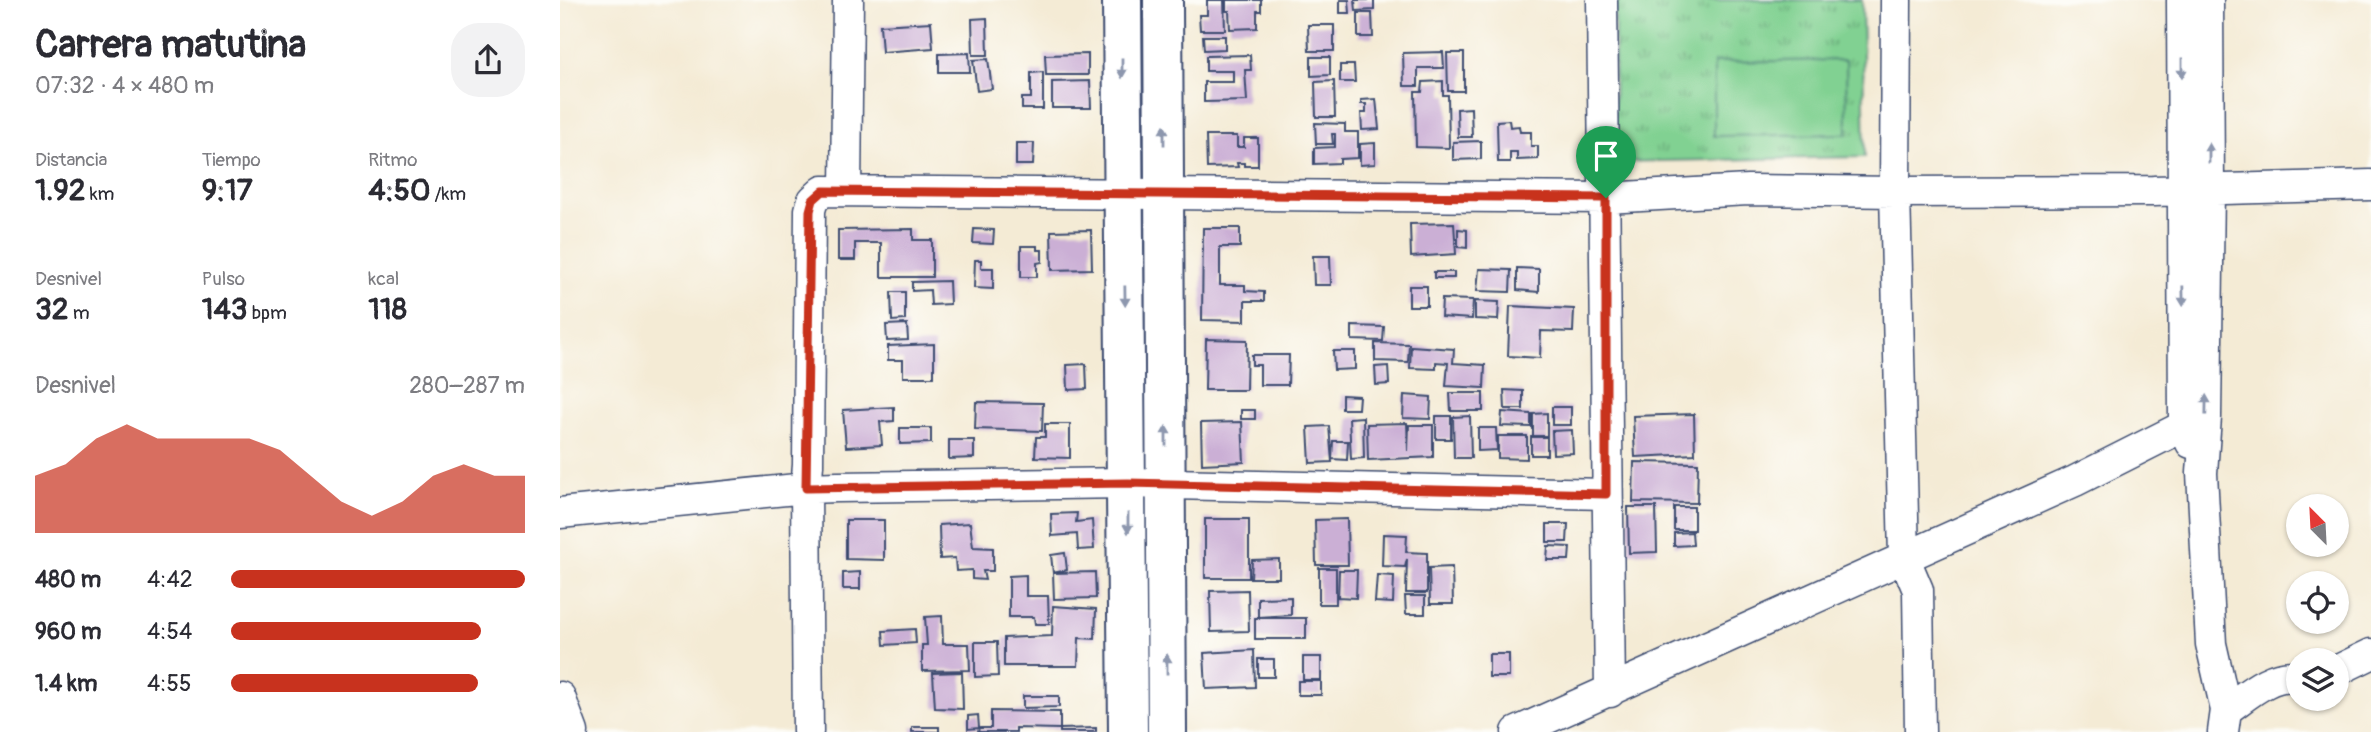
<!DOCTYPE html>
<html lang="es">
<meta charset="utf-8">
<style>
:root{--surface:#fff;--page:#f2f2f3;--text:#2b2b33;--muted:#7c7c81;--accent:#c8321e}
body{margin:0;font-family:Pangolin,sans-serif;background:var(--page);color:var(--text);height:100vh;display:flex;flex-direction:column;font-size:26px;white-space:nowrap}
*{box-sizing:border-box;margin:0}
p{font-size:23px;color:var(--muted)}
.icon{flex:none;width:38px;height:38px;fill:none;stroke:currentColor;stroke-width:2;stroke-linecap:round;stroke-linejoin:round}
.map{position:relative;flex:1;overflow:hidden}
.drawer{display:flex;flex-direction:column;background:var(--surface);width:560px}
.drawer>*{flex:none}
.needle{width:46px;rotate:336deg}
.buttons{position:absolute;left:1726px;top:494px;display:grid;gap:14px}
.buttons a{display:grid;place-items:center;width:63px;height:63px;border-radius:50%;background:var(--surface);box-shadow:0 2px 5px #0004;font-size:35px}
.pin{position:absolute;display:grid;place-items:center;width:60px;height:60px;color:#fff;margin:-72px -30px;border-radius:50% 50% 50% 0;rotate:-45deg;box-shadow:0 0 7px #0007}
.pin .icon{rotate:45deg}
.round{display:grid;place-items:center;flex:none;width:74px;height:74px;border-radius:28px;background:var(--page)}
.head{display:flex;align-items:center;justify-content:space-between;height:119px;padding:0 35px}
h1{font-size:38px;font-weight:700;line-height:52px}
.stats{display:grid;grid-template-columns:repeat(3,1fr);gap:10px;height:119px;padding:7px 35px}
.stats div{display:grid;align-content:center}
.stats b{font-size:30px;font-weight:700}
.stats small{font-size:19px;font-weight:400}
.stats p{font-size:19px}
.chart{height:196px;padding:14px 35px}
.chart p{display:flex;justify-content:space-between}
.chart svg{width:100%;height:126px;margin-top:7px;fill:var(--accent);opacity:.7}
ul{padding:0 35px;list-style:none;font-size:23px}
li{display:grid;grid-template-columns:112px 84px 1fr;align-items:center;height:52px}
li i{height:18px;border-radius:9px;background:var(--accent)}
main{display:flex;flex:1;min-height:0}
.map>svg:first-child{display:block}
.grass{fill:url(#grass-dots);stroke:#4e8078;stroke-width:2}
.park{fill:url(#park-tufts);stroke:#4e8078;stroke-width:2}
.garden{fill:#81d192;stroke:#4e8078;stroke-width:2}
.building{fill:#cbafd5}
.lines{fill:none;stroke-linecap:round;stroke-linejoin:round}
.street-casing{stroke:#3c4b70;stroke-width:33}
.secondary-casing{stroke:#3c4b70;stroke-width:42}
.street{stroke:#fff;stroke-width:30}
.secondary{stroke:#fff;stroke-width:38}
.oneway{fill:#8d97ae}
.route-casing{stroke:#fff;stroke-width:14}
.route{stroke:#c8321e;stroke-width:9}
</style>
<main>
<section class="drawer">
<div class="head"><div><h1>Carrera matutina</h1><p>07:32 · 4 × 480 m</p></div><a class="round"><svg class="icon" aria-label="share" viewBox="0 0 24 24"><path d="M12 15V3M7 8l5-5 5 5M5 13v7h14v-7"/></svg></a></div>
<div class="stats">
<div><p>Distancia</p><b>1.92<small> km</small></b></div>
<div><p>Tiempo</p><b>9:17</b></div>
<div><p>Ritmo</p><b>4:50<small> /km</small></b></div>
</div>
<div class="stats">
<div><p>Desnivel</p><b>32<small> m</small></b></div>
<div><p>Pulso</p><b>143<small> bpm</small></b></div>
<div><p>kcal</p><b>118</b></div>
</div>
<div class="chart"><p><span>Desnivel</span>280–287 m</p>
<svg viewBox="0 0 160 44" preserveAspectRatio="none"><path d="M0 44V24L10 20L20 11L30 6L40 11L50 11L60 11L70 11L80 15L90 24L100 33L110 38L120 33L130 24L140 20L150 24L160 24V44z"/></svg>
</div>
<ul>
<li><b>480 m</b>4:42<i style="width:100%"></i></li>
<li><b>960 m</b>4:54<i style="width:85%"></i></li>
<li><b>1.4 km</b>4:55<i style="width:84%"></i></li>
</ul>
</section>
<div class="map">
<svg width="1811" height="732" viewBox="0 0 1811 732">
<defs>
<pattern id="grass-dots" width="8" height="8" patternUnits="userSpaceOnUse" patternTransform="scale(1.75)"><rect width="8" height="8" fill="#81d192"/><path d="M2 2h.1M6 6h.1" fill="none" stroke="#69aa7a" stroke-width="1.8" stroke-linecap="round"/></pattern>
<pattern id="park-tufts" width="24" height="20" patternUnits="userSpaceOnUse" patternTransform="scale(1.75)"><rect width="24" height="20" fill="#81d192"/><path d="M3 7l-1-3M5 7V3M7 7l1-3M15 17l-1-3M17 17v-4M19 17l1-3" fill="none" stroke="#69aa7a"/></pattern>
</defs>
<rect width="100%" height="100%" fill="#fdfcf7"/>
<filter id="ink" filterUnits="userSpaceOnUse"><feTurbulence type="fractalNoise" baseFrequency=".0143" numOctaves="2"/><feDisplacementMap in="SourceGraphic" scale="14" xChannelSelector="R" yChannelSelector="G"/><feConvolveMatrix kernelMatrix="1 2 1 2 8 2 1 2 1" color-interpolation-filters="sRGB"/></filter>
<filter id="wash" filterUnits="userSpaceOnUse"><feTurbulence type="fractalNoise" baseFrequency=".00686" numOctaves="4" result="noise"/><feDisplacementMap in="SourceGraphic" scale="28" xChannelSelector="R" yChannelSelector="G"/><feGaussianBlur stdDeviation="1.57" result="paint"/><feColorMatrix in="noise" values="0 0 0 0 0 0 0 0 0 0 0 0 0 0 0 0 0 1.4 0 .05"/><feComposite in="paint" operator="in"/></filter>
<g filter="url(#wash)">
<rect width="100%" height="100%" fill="#f4ebd5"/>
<path class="grass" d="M575,0h13l1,140h-13z"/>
<path class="park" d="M1055,0h247l3,157 -251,5z"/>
<path class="garden" d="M1286,60l1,74 -133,2v-74z"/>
<g id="blocks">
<path class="building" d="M647,0h17l1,30h-25l-1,-15h8z
M666,0h35v11h-4v17l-27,1 -1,-18h-3z
M780,0h9l1,13h-10z
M795,0h19v10l-18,1z
M798,13h14l1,24h-15z
M427,18l1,37h-15l-1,-36z
M371,22l2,26 -51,4 -2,-27z
M748,25h26v26h-25z
M643,36h22v13l-21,1z
M883,52l1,16h-26v18h-14l-1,-33z
M409,53l1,19h-31v-18z
M887,53h17v38h-16z
M528,54v21h-42l-1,-20z
M690,55l1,15h-6l2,31 -43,1v-20h29v-11h-27v-15z
M751,57h19v18l-19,1z
M428,59l4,30 -15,2 -4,-31z
M780,65h14l1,17h-15z
M483,72v37h-21v-11h9v-25z
M530,81l1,27h-39v-26z
M774,81l1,36h-19l-1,-35z
M883,81v14h5l1,53 -33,-1 -1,-55h7l1,-10z
M816,99l3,30 -17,1 -1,-17h5v-9h-5v-4z
M911,108l1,29h-14l-1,-28z
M949,120l1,7 9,-1 1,6h11v14h7v13l-21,1v-8h-7v10h-12l-1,-41z
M755,123l30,1v8h13v26l-18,1v4l-26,1v-16l21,-1v-13h-3l1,10h-17z
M646,136h31v11h7v-9h14v28h-14v-3h-7l1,4 -31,1z
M921,141v18l-28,1v-18z
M456,143h18l-1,22h-17z
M815,143v21l-15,1v-21z
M894,223l2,31 -45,3 -1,-33z
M643,228h37v19h-20v38h25v6l19,1v9h-19v20l-43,-1z
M353,229v11h19v37h-51v-34h-26v17h-17v-30z
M414,229l20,1 -1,14 -20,-1z
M898,229l9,1v18l-9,-1z
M531,230l1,39 -40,1 -1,-39z
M461,246h16v4h5v12l-5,1v14h-16z
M753,256h17l1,29h-17z
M415,260h6v8h12v21l-19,-1z
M957,268l22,1v23l-22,-2z
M919,269l32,1 -1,22 -33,-1z
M874,272h20v6h-20z
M389,281l1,23 -19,1 -1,-15 -18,1v-9z
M849,286h18v20h-18z
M331,292h14v28l-13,1z
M882,299l31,1 -1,19 -31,-2z
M915,301l24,1 -1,18 -23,-1z
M950,306l64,3 -1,23 -32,-1 -1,27 -32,-2z
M347,324l1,16 -21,1 -1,-16z
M792,326l32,1 -1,14 -31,-1z
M646,339l41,1 -1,50h-41z
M815,343l34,1 -1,18 -33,-1z
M374,344v33h-31v-17h-15v-14z
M851,346l43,3 -1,14 32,2 -1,23 -38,-2 2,-23 -12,-1v7l-26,-1z
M773,351h22v18l-21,1z
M692,355h37l-1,30h-28v-20h-8z
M526,364l1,25 -19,1 -1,-25z
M828,366l1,18 -13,1 -1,-18z
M944,390l19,1v18h-18z
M890,393h33v18h-32z
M782,395l17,1 -1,13h-16z
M844,395l27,2 -1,22 -27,-1z
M416,402l67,1 -1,28 -67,-2z
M334,407v14l-14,1 2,23 -36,2 -3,-37z
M992,407h19v18h-19z
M681,410h14v9h-14z
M942,412l29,2v13l-30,-1z
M987,413v23h-14v-22z
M1134,414l1,40 -60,3 -2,-41z
M876,416h15v23h-15z
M910,416l1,42h-17l-1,-41z
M803,417l1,41 -13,1 -2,-41z
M682,422l2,40 -42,2 -1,-41z
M847,423l1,28 1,-26h24v32l-65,3 -1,-36z
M485,424h25v34l-35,-1 1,-20h9z
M769,426l3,36 -22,1 -2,-36z
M340,428h31v15l-31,1z
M918,428h18l1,22 -19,1z
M1012,430l1,23 -20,1 -1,-23z
M938,436h29v23l-29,-1z
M971,437h16v18h-16z
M389,440h25v18l-25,1z
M773,441h15l-1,19 -15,-1z
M1074,462l64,1 -1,40 -64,-1z
M1068,507h28l1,45 -28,1z
M1114,507h20v23h-20z
M517,513l-1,9 16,-2 2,29 -16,1 -1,-16 -25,2 -1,-22z
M645,519h44v59h-44z
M787,519l1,46h-32l-1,-45z
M286,520h38v40l-38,-1z
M410,523l3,24 20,1v23h-10l2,9 -13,-1v-9l-16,1 -1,-13 -15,1 -1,-34z
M987,524h21l-1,18h-20z
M1132,532l1,13 -19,1v-13z
M823,534l24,1 -1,17 21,1v40h-21l1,-34 -2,8 -23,-1z
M988,546l22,1 -1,13h-22z
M505,553l2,17 -14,3 -2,-18z
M719,559v19h-28l1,-18z
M892,567l1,37h-23l-1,-36z
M759,568h17v36h-17z
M779,570h18l-1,28 -18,-1z
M300,572v17h-17v-16z
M535,572l1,26 -42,1 -1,-26z
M466,575v21h22l1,28h-14l-1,-7h-25v-41z
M817,575l17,1 -1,27 -18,-1z
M688,590l1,41 -38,1 -1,-41z
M845,596h20v18h-19z
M731,597v18l-33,2v-19z
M493,606l43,3 -1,30 -16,-1 -1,28h-74v-28l48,-2z
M382,616l1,28h26l1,26 -48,1v-26h5l-2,-28z
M695,618h51v21h-51z
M355,629l1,14 -32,2 -1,-14z
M415,642h22l1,34 -23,1z
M694,650l1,37 -49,2 -2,-36z
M929,654h20v23h-20z
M743,657h18v23h-18z
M698,659h16v18h-16z
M402,672l1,37 -28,-1 -2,-35z
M738,681h23v14h-23z
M463,696h36v11l-36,1z
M431,711l69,1v17l-44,-1v4h-38l1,-4h12z
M418,715l1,13 -11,1v-13z
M352,727h27v5h-27z
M536,728v4h-36v-3z"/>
</g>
</g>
<g filter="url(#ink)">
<use href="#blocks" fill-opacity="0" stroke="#3c4b70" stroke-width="2"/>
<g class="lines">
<g class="street-casing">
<path id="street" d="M1042,0l8,692
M1336,0l-1,192 9,365 14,33 2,142
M1622,0l2,426 7,17
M1648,0l1,190 -3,227 -4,56 9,171 15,66
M286,191l2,-191
M0,513l246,-25 32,-1 290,-4 478,11
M1776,671l35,-17
M0,697l13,35
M248,732l-2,-244 2,-23 2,-255 3,-10 10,-9 783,7 142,-8 147,2 258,-1 218,-6
M957,732l558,-251 109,-55
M1663,732l3,-22c20,-14 45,-38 72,-33"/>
</g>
<g class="secondary-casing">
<path id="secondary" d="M562,0l6,732
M603,0l4,732"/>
</g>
<use href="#street" class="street"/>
<use href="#secondary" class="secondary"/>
</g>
<defs><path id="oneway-solid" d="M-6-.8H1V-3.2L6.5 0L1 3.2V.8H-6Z" transform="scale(1.75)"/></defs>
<g class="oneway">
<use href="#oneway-solid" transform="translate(562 68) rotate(90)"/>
<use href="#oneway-solid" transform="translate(1622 68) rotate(90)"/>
<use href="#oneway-solid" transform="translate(604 135) rotate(-90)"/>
<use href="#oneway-solid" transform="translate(1649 153) rotate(-90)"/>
<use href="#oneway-solid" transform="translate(565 296) rotate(89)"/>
<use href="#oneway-solid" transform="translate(1623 296) rotate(89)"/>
<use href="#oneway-solid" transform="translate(1646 405) rotate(-89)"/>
<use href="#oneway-solid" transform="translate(606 436) rotate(-90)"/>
<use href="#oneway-solid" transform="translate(568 523) rotate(90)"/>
<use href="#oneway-solid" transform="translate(607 664) rotate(-90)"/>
</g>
</g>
<g class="lines" filter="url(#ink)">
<g class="route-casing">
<path id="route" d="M263,191l783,7v296l-478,-11 -322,5 4,-277 3,-11z"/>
</g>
<use href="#route" class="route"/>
</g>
</svg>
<div class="buttons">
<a><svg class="needle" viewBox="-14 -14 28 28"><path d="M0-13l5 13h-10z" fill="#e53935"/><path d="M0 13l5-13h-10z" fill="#7c7c81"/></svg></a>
<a><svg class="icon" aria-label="locate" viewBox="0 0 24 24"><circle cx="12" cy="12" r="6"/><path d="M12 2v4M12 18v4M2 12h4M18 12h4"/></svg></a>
<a><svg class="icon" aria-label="layers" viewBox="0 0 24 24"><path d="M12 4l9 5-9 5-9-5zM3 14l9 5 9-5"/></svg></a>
</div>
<div class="pin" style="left:1046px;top:198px;background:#1e9e55"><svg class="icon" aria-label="arrive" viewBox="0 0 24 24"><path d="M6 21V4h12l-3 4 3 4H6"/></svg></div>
</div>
</main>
